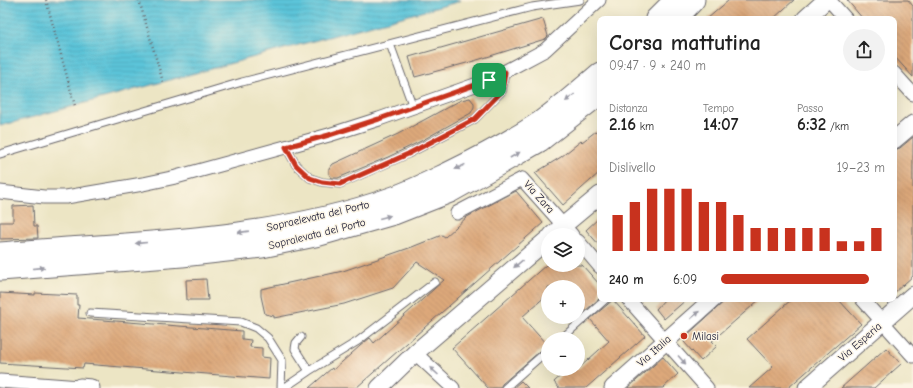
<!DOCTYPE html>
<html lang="it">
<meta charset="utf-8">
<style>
:root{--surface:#fff;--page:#f2f2f2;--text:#222;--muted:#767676;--accent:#c8321e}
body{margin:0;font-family:"Comic Neue",sans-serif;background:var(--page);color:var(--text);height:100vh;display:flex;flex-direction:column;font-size:15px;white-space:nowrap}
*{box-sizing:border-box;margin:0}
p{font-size:13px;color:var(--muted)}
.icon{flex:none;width:22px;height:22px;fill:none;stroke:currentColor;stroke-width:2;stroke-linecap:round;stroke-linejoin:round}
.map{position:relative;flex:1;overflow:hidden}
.panel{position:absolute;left:597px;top:16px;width:300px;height:286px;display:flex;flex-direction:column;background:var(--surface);border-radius:8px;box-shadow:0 4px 16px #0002}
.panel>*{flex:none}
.buttons{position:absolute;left:541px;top:228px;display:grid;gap:8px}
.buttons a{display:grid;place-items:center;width:44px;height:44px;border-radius:50%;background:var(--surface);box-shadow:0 4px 16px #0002;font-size:20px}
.pin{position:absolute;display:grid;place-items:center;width:34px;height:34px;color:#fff;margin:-17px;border-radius:8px;box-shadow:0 2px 6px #0006}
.round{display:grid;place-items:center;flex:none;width:42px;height:42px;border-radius:21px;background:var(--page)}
.headline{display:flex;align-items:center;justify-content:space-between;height:68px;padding:0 12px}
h1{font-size:22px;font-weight:700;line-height:30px}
.stats{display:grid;grid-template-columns:repeat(3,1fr);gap:6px;height:68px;padding:4px 12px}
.stats div{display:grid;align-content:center}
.stats b{font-size:17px;font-weight:700}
.stats small{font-size:11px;font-weight:400}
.stats p{font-size:11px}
.chart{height:112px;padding:8px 12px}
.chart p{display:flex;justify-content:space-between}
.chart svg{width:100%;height:72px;margin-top:4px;stroke:var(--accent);stroke-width:6}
ul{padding:0 12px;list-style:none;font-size:13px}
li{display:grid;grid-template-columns:64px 48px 1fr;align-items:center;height:30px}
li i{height:10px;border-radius:5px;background:var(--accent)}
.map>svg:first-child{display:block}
.water{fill:url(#water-rules);stroke:#3f738a}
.building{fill:url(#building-back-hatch)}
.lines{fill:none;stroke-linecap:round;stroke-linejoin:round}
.service-casing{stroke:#69666b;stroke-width:9}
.minor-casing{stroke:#69666b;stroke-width:15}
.tertiary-casing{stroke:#69666b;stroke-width:19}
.primary-casing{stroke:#69666b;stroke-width:23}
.path{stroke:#69666b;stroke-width:2.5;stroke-dasharray:1 3;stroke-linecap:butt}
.service{stroke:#fff;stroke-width:7}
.minor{stroke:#fff;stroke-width:13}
.tertiary{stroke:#fff;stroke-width:17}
.primary{stroke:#fff;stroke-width:21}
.oneway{fill:#9c9ca7}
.route-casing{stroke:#fff;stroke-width:8}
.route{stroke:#c8321e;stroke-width:5}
.poi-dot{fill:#c8321e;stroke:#fcf5e5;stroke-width:1.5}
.labels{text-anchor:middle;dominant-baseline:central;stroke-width:3;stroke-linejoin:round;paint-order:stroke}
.street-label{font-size:11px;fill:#22223b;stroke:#fcf5e5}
.poi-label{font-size:11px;fill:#22223b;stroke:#fcf5e5;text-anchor:start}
</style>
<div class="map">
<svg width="913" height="388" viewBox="0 0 913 388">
<defs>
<pattern id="water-rules" width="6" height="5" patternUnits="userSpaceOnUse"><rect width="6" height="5" fill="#5cc4d9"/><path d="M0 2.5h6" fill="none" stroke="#50a8bb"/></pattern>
<pattern id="building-back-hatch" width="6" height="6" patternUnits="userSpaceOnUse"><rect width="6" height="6" fill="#dda87a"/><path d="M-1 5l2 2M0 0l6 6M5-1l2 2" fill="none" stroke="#bd906a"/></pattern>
</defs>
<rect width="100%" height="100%" fill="#fcf5e5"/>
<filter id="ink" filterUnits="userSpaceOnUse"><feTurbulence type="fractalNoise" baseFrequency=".025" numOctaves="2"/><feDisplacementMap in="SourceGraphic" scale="8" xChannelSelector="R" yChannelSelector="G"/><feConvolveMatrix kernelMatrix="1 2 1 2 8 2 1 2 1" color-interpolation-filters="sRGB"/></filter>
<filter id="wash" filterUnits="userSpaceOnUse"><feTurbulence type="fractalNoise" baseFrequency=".012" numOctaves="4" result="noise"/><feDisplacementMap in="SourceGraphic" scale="16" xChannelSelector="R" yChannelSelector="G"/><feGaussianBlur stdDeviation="0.9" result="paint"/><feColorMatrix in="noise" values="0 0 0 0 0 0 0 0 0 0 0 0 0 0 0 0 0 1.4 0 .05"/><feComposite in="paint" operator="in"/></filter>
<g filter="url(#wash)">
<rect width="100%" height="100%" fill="#ece5c4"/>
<path class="water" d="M0,0h460l-3,2 -457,124z"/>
<g id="blocks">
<path class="building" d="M729,0h65l-21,19h-66z
M847,0h61l5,6v71l-19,-21v-37h-31z
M543,19l5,17 -3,3 -71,22 -59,16 -6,-20z
M470,98l4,5v4l-3,6 -50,28 -33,16 -50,21h-6l-3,-4v-5l4,-5 65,-30 63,-34z
M600,128v44l-37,33 -28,-32 26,-16 20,-16 1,1z
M913,137v139l-19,17v-143l6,-2z
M516,191l27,32 -187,165h-47l23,-20 1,2 27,-24 10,-8 4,5 70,-63 -27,-18 -24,26 -49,16 -70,14v-2l-9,-2 -4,-18v-7l82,-18 69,-24 30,-12 3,2 22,-20z
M33,205l1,21h3l1,12 -38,1v-17h13v-16z
M600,217v29l-14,-16z
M546,265h36l18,20v13l-16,14 -6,-7v-18h-30v7l-26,23 25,28 -45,39 -2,4h-12l-36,-40z
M206,279l2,21h-21l-1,-20z
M0,293l35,2v-2l42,2v10h2l-1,13 164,13v8l9,1 -1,7 12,1v9l8,1 -1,21 -185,-15 -1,4 -83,-5z
M665,299h22l-23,20 -8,-10z
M727,299h33l-48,42 5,5 -16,15 -17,-19 1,-5z
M792,299h46l23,25 -73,64h-39l24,-21 -26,-28z
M613,300l32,36 -59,52h-27l-5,-6 14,-13h10l31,-28 -19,-22z
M886,348l15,16 -27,24h-33z
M663,357l15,17 -15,14h-35z
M521,381l7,7h-15z"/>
</g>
</g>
<g filter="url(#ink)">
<use href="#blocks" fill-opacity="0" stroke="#69666b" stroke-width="1"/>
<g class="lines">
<g class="service-casing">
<path id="service" d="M390,44l23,63
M286,147l10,18 14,13 12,4 18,2 68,-30 67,-35 27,-28 3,-19
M0,154l242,-72 290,-75 48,-7
M90,313l151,9 15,6 12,10 14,22 -1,28
M301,337l-5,6 -1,6 14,22
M561,339l45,-40
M284,388l25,-17 49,-30 77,-59
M505,388l43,-38"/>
</g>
<g class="minor-casing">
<path id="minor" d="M829,0l17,19
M894,73l19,21
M0,192l44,5h22l77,-13 33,-7 153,-42 50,-16 110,-39 56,-30 54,-50
M457,213l65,-34 50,56
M578,241l22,26
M628,299l79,89
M862,299l51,57
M415,353l38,35
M0,381l80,6"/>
</g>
<g class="tertiary-casing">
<path id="tertiary" d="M805,19l21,-19
M894,140l19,-16
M552,235l48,-40
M79,388l1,-1 11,1
M379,388l36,-35 133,-114
M613,388l100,-89
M807,388l106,-93"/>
</g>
<g class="primary-casing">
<path id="primary" d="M656,19l19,-19
M676,19l18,-19
M0,253c130,-11 267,-11 391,-55 20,-7 40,-17 59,-26 31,-15 61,-31 90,-50 21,-15 40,-32 60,-49
M0,270l182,-14 80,-9 58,-12 74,-21 56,-22 48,-27 42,-24 60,-47"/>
</g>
<path class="path" d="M46,0l29,106
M139,0l24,82"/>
<use href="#service" class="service"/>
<use href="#minor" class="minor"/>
<use href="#tertiary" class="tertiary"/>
<use href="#primary" class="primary"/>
</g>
<defs><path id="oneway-solid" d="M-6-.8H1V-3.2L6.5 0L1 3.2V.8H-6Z"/></defs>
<g class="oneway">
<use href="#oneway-solid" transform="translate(570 98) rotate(141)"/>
<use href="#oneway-solid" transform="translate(515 155) rotate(-30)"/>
<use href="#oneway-solid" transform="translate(460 167) rotate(154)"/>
<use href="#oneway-solid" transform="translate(385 217) rotate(-15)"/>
<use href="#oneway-solid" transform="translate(243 232) rotate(172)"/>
<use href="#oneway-solid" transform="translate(141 243) rotate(175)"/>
<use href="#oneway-solid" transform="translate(518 264) rotate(139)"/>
<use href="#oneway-solid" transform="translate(39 268) rotate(-5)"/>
<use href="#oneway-solid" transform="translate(695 315) rotate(-42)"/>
<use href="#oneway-solid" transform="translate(682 360) rotate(48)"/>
<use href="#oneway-solid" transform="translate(434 371) rotate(-138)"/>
</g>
</g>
<g class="lines" filter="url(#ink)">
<g class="route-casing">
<path id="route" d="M505,72l-3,19 -27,28 -67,35 -68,30 -18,-2 -12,-4 -14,-13 -10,-18 43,-12 50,-16 110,-39z"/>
</g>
<use href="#route" class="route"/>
</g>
<circle class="poi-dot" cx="684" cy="336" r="4"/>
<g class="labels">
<g class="street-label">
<text transform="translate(539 197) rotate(48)">Via Zara</text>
<text transform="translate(318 216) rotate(-13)">Sopraelevata del Porto</text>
<text transform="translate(317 234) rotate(-14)">Sopralevata del Porto</text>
<text transform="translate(860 342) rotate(-41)">Via Esperia</text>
<text transform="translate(654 351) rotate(-42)">Via Italia</text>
</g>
<g class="poi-label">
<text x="692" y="336">Milasi</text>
</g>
</g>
</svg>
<div class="buttons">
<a><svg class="icon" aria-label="layers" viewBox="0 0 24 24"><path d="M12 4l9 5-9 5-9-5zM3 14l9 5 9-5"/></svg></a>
<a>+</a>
<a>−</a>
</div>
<div class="pin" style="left:489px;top:80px;background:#1e9e55"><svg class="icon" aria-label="arrive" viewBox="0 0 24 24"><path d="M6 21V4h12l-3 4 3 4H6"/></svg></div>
<section class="panel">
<div class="headline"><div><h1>Corsa mattutina</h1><p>09:47 · 9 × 240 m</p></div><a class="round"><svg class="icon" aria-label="share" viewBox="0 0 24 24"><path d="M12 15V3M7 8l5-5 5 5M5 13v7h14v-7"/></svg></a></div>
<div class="stats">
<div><p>Distanza</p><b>2.16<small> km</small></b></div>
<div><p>Tempo</p><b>14:07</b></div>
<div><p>Passo</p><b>6:32<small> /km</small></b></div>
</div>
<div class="chart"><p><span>Dislivello</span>19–23 m</p>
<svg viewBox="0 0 160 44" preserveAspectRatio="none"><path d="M5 44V22M15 44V14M25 44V6M35 44V6M45 44V6M55 44V14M65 44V14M75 44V22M85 44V30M95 44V30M105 44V30M115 44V30M125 44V30M135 44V38M145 44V38M155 44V30"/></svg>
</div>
<ul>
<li><b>240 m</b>6:09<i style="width:90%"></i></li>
</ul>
</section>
</div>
